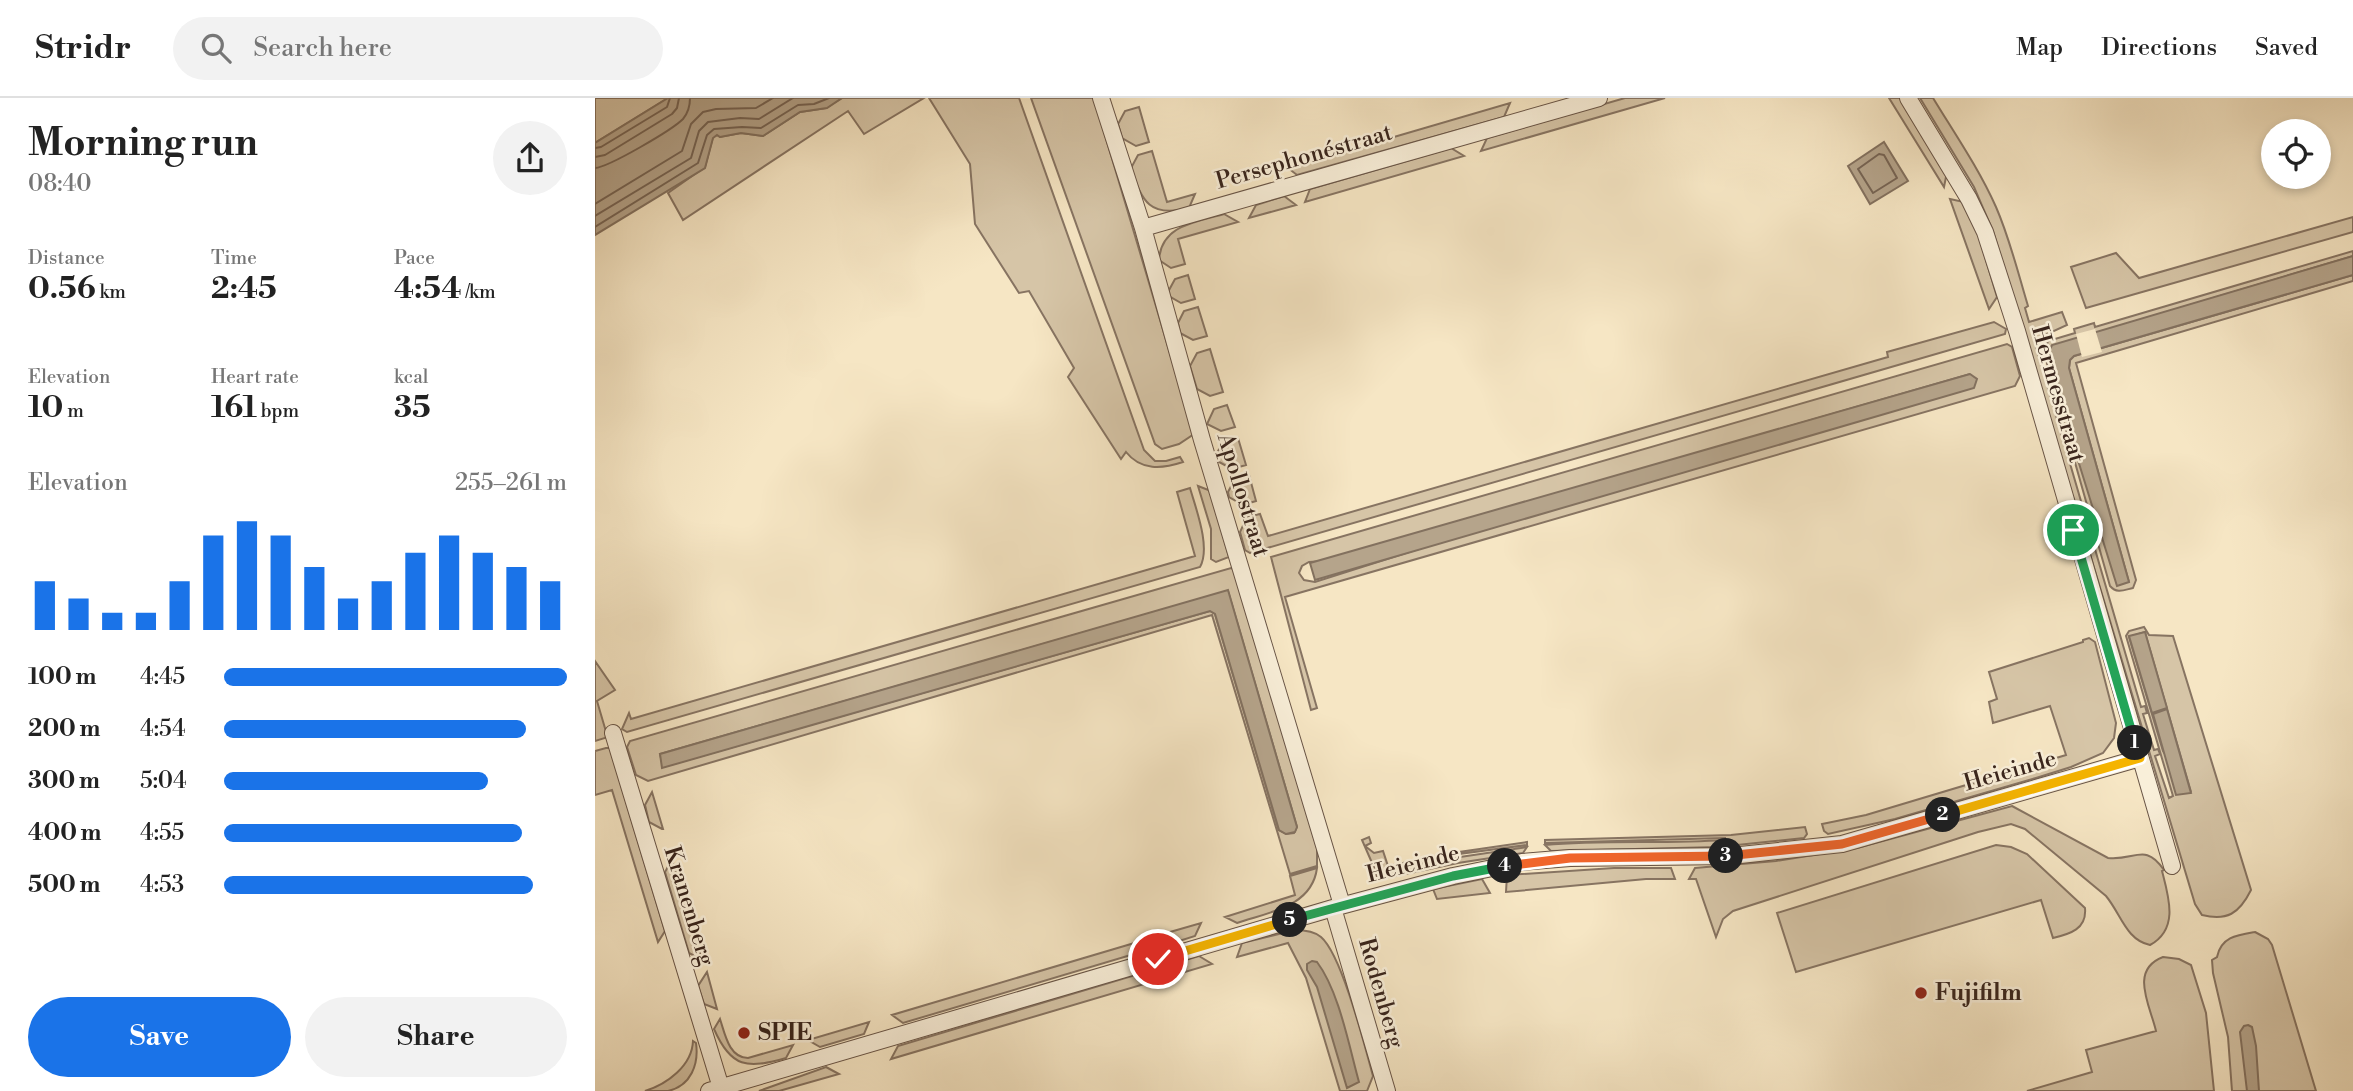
<!DOCTYPE html>
<meta charset="utf-8">
<style>
:root{--surface:#fff;--page:#f2f2f2;--text:#222;--muted:#767676;--line:#e0e0e0;--accent:#1a73e8}
body{margin:0;font-family:"Libre Bodoni",serif;background:var(--page);color:var(--text);height:100vh;display:flex;flex-direction:column;font-size:26px;white-space:nowrap}
*{box-sizing:border-box;margin:0}
p{font-size:23px;color:var(--muted)}
.icon{flex:none;width:38px;height:38px;fill:none;stroke:currentColor;stroke-width:2;stroke-linecap:round;stroke-linejoin:round}
.map{position:relative;flex:1;overflow:hidden}
.sheet{display:flex;flex-direction:column;background:var(--surface);width:595px}
.sheet>*{flex:none}
.fabs{position:absolute;left:1666px;top:21px;display:grid;gap:14px}
.fabs a{display:grid;place-items:center;width:70px;height:70px;border-radius:50%;background:var(--surface);box-shadow:0 4px 10px #0003;font-size:35px}
.pin{position:absolute;display:grid;place-items:center;width:60px;height:60px;color:#fff;margin:-30px;border:4px solid #fff;border-radius:50%;box-shadow:0 2px 7px #0007}
.km{position:absolute;width:35px;height:35px;margin:-18px;border-radius:50%;background:#222;color:#fff;font-size:19px;line-height:35px;text-align:center}
.round{display:grid;place-items:center;flex:none;width:74px;height:74px;border-radius:37px;background:var(--page)}
.overview{display:flex;align-items:center;justify-content:space-between;height:119px;padding:0 28px}
h1{font-size:38px;font-weight:800;line-height:52px}
.stats{display:grid;grid-template-columns:repeat(3,1fr);gap:10px;height:119px;padding:7px 28px}
.stats div{display:grid;align-content:center}
.stats b{font-size:30px;font-weight:800}
.stats small{font-size:19px;font-weight:400}
.stats p{font-size:19px}
.chart{height:196px;padding:14px 28px}
.chart p{display:flex;justify-content:space-between}
.chart svg{width:100%;height:126px;margin-top:7px;stroke:var(--accent);stroke-width:6}
.button{display:flex;gap:14px;margin-top:auto;padding:14px 28px}
.button a{flex:1;height:80px;border-radius:42px;background:var(--accent);color:#fff;font-size:28px;font-weight:800;line-height:80px;text-align:center}
.button a+a{background:var(--page);color:var(--text)}
ul{padding:0 28px;list-style:none;font-size:23px}
li{display:grid;grid-template-columns:112px 84px 1fr;align-items:center;height:52px}
li i{height:18px;border-radius:9px;background:var(--accent)}
header{display:flex;align-items:center;gap:42px;box-sizing:border-box;height:98px;padding:0 35px;background:var(--surface);border-bottom:2px solid var(--line)}
header strong{font-size:33px}
nav{display:flex;gap:38px;margin-inline-start:auto;font-size:24px}
.search{width:490px;height:63px;background:var(--page);display:flex;align-items:center;gap:18px;box-sizing:border-box;padding:0 24px;border-radius:38px;color:var(--muted);font-size:26px}
main{display:flex;flex:1;min-height:0}
.map>svg:first-child{display:block}
.green{fill:#d6c5a7;stroke:#877462;stroke-width:2;fill-rule:evenodd}
.water{fill:#b5a48b;stroke:#83715f;stroke-width:2}
.pier{fill:#f6e6c4}
.lines{fill:none;stroke-linecap:round;stroke-linejoin:round}
.shore{stroke:#766454;stroke-width:2}
.minor-casing{stroke:#685446;stroke-width:18}
.minor{stroke:#f9efd9;stroke-width:16}
.split-1-casing{stroke:#fff;stroke-width:14}
.split-2-casing{stroke:#fff;stroke-width:14}
.split-3-casing{stroke:#fff;stroke-width:14}
.split-4-casing{stroke:#fff;stroke-width:14}
.split-5-casing{stroke:#fff;stroke-width:14}
.split-6-casing{stroke:#fff;stroke-width:14}
.split-1{stroke:#22a559;stroke-width:9}
.split-2{stroke:#f5b400;stroke-width:9}
.split-3{stroke:#f0652b;stroke-width:9}
.split-4{stroke:#f0652b;stroke-width:9}
.split-5{stroke:#22a559;stroke-width:9}
.split-6{stroke:#f5b400;stroke-width:9}
.poi-dot{fill:#8f2418;stroke:#f9efd9;stroke-width:2.5}
.labels{text-anchor:middle;dominant-baseline:central;stroke-width:5;stroke-linejoin:round;paint-order:stroke}
.street-label{font-size:23px;fill:#38241c;stroke:#f9efd9}
.poi-label{font-size:23px;font-weight:bold;fill:#38241c;stroke:#f9efd9;text-anchor:start}
</style>
<header>
<strong>Stridr</strong>
<div class="search"><svg class="icon" aria-label="search" viewBox="0 0 24 24"><circle cx="10" cy="10" r="6"/><path d="M15 15l6 6"/></svg>Search here</div>
<nav><a>Map</a><a>Directions</a><a>Saved</a></nav>
</header>
<main>
<section class="sheet">
<div class="overview"><div><h1>Morning run</h1><p>08:40</p></div><a class="round"><svg class="icon" aria-label="share" viewBox="0 0 24 24"><path d="M12 15V3M7 8l5-5 5 5M5 13v7h14v-7"/></svg></a></div>
<div class="stats">
<div><p>Distance</p><b>0.56<small> km</small></b></div>
<div><p>Time</p><b>2:45</b></div>
<div><p>Pace</p><b>4:54<small> /km</small></b></div>
</div>
<div class="stats">
<div><p>Elevation</p><b>10<small> m</small></b></div>
<div><p>Heart rate</p><b>161<small> bpm</small></b></div>
<div><p>kcal</p><b>35</b></div>
</div>
<div class="chart"><p><span>Elevation</span>255–261 m</p>
<svg viewBox="0 0 160 44" preserveAspectRatio="none"><path d="M5 44V27M15 44V33M25 44V38M35 44V38M45 44V27M55 44V11M65 44V6M75 44V11M85 44V22M95 44V33M105 44V27M115 44V17M125 44V11M135 44V17M145 44V22M155 44V27"/></svg>
</div>
<ul>
<li><b>100 m</b>4:45<i style="width:100%"></i></li>
<li><b>200 m</b>4:54<i style="width:88%"></i></li>
<li><b>300 m</b>5:04<i style="width:77%"></i></li>
<li><b>400 m</b>4:55<i style="width:87%"></i></li>
<li><b>500 m</b>4:53<i style="width:90%"></i></li>
</ul>
<div class="button"><a>Save</a><a>Share</a></div>
</section>
<div class="map">
<svg width="1758" height="993" viewBox="0 0 1758 993">
<rect width="100%" height="100%" fill="#f6e6c4"/>
<filter id="stains"><feTurbulence type="fractalNoise" baseFrequency=".00286" numOctaves="4"/><feColorMatrix values="0 0 0 0 .2 0 0 0 0 .09 0 0 0 0 .02 0 0 0 .5 -.17"/></filter>
<radialGradient id="worn" r=".72"><stop offset=".6" stop-color="#630" stop-opacity="0"/><stop offset="1" stop-color="#630" stop-opacity=".3"/></radialGradient>
<path class="green" d="M0,0h73l-73,45z
M247,0h82l-60,36 -16,-23 -165,109 -15,-27 37,-26 8,-30 4,-2 3,2 21,-4 22,3 37,-24 26,-4z
M334,0h90l125,352 11,11h11l14,-4 3,5c-21,7 -42,9 -57,-10l-5,7 -53,-82 6,-9 -45,-77 -10,2 -44,-69 -5,-60z
M436,0h63l100,336 -15,10 -17,5 -7,-5z
M1030,0h40l-184,53 6,-13z
M1294,0h13l45,74 -3,15z
M1325,0h13c22,36 46,71 63,109 14,32 22,66 32,99l-3,2 4,14 33,-10 5,13 -33,15 107,367 4,-1 2,7 -4,1 11,36 4,-1 2,5 -5,2 14,42 4,-2 -47,-160 3,-5 15,-4 5,8 24,1 78,254c-12,24 -24,31 -49,25l-7,-11 -202,-673 -19,-44zM1550,534l1,4 45,156 -28,-41 -34,-114z
M915,5l-6,14 -207,58 -9,-7z
M544,9l10,35 -13,4 -14,-8 -4,-14 7,-13z
M856,50l13,8 -159,46 5,-13z
M557,53l15,51 28,-8 -6,14c-39,10 -47,-6 -58,-40l7,-13z
M689,98l12,9 -47,13 7,-13z
M1355,101l14,3 14,31 19,64 -8,12z
M629,116l14,8 -60,17 7,25 -14,4 -12,-8c2,-35 37,-38 65,-46z
M1758,119v15l-267,76 -15,-41 45,-14 23,25z
M1758,153v5l-303,91 -1,5 28,105 52,125 -60,-214 1,-8 4,-4 279,-81v6l-277,82 60,217 -3,8c-9,2 -16,6 -23,-2l-66,-233 4,-12 27,-8 -1,-4 20,-6 1,4z
M593,177l7,24 -14,4 -12,-7 -1,-4 7,-13z
M603,209l9,29 -14,4 -13,-7 -2,-10 6,-12z
M1399,224l12,7 -1,5 -755,219 -5,-3 -5,-18 7,-15 13,-3 8,22 620,-179 -1,-5z
M1412,246l5,3 8,29 -5,10 -730,211 32,111 -6,2 -40,-153zM1375,276l-655,208 -11,-2 -5,-7 3,-7 7,-4 15,-1z
M615,251l13,43 -13,4 -13,-7 -7,-23 7,-13z
M632,307l8,22 -14,4 -14,-7 7,-15z
M643,340l8,27 -14,4 -13,-7 -3,-8 8,-12z
M654,377l7,26 -13,4 -14,-8 -1,-5 7,-13z
M603,388l13,5 18,66 -13,5 -5,-3v-30z
M595,390c6,21 21,60 10,79l-573,165 -5,-3 7,-16 2,6 564,-163 -18,-64z
M636,470l3,2 83,278v18l-27,8 -78,-259 -564,166 -12,-6 -9,-28 3,-6zM633,493l69,236 -3,6 -8,1 -7,-4 -64,-216 -5,-3 -547,156 -3,-13z
M1494,540l6,4 21,81 -2,15 -11,15 -32,14 -35,11 -141,41 -67,15 -4,-3 -2,-7 44,-9 200,-60 -16,-49 -57,17 -4,-21 8,-3 -8,-27 94,-30v-2z
M0,563l20,29 -18,11 10,34 -2,3 -10,3z
M11,650h4l55,183 -7,11 -46,-152 -17,5v-44z
M57,694l11,37h-1l-13,-7 -4,-17z
M1417,708l96,52c27,3 37,-16 56,12l-2,1c7,27 17,58 -12,74 -24,-5 -29,-31 -44,-49l-81,-67 -14,-5 -33,8 -245,79 -10,8 -7,18 -20,-58h-7l6,-11 81,-7 81,-13z
M1210,729l2,7 -3,4 -86,9 -167,4 -6,-6c60,-5 120,-1 180,-5v-2l-180,5v-3l186,-5z
M774,739l2,6 -6,3 9,7 9,-2 5,15 64,-13 75,-11v3l-68,9 -83,18 -14,-32z
M1401,747l15,2 16,7 58,54c2,21 -15,26 -32,30l-12,-38 -245,72 -19,-59z
M932,749l-4,6 -65,10 -81,17 -1,-6 57,-13z
M77,761l30,101 -13,-7 -24,-81z
M722,770c-5,39 -48,44 -80,55l-12,-6 70,-22 -5,-19z
M1019,770h57l4,11h-29l-140,13 1,-17z
M887,781l8,14 -53,6 -4,-10z
M606,825l-6,13 -22,7 -3,-11z
M700,832c10,0 19,1 26,7 21,18 44,110 52,139l-6,15h-27l-34,-113 -18,-35 -51,14 5,-14z
M1660,834l13,7 4,6 44,146h-84l-4,-54 -15,-64 -1,-13 5,-3c4,-20 20,-22 38,-25z
M573,835l3,10 -268,80 -11,-8z
M604,858l13,8 -321,95 7,-13z
M1568,859l16,2 12,6 15,48 8,78h-187l65,-19 -6,-22 70,-19c-6,-26 -27,-61 7,-74z
M112,874l10,37 -13,-5 -6,-18z
M125,921c5,15 9,39 28,39l45,-13 -7,13c-39,11 -55,10 -72,-29z
M274,924l-5,12 -44,13 -12,-7z
M98,943l3,2c3,21 -5,43 -28,48 -7,0 -16,0 -23,0 22,-7 47,-25 48,-50z
M231,969l13,7 -60,17h-20z"/>
<path class="water" d="M73,0h174l-15,10 -27,4 -37,24 -22,-3 -21,4 -3,-2 -4,3 -8,30 -110,67v-92z
M1289,44l24,39 -38,23 -22,-38z
M1758,158v19l-279,81 -4,4 -1,8 60,214 -12,4 -40,-129 -28,-105 3,-7z
M1375,276l7,5 -3,9 -659,192 -5,-17z
M633,492l69,237 -2,5 -9,2 -7,-4 -64,-216 -5,-3 -548,157 -2,-14z
M1550,534l22,76 -15,5 -23,-77z
M1572,611l24,84 -15,2 -23,-81z
M717,863l5,1c22,29 32,84 42,120l-12,6 -30,-101 -10,-17v-6z
M1653,927l4,2 4,19 3,45h-12l-7,-59 4,-6z"/>
<path class="pier" d="M1500,231l7,23 -20,5 -6,-23z"/>
<g class="lines">
<path class="shore" d="M0,50l6,-1 66,-40 3,-9
M1284,56l5,1 13,23 -24,15 -15,-24z
M0,59l10,-2 67,-41 5,-6 2,-10
M0,70c14,-1 77,-38 88,-49 5,-6 7,-13 7,-21
M0,106l87,-53 9,-27 12,-12 13,-3 40,-1 17,-10
M0,118l96,-58 8,-27 9,-9 32,-4 19,1 34,-21
M0,129l103,-64 9,-28 7,-6 28,-2 19,1 37,-23 16,-1 15,-6"/>
<g class="minor-casing">
<path id="minor" d="M506,0l42,130 59,212 140,465
M1313,0l61,101 16,33 32,99 155,535
M548,130l456,-130
M18,635l109,358
M738,810l54,183
M114,993l624,-183 120,-32 69,-14 48,-4 161,-2 111,-12 298,-86"/>
</g>
<use href="#minor" class="minor"/>
</g>
<g class="lines">
<g class="split-1-casing">
<path id="split-1" d="M1478,432l62,213"/>
</g>
<g class="split-2-casing">
<path id="split-2" d="M1348,717l197,-57 -5,-15"/>
</g>
<g class="split-3-casing">
<path id="split-3" d="M1131,758l116,-12 101,-29"/>
</g>
<g class="split-4-casing">
<path id="split-4" d="M910,768l65,-8 156,-2"/>
</g>
<g class="split-5-casing">
<path id="split-5" d="M695,822l163,-44 52,-10"/>
</g>
<g class="split-6-casing">
<path id="split-6" d="M563,861l132,-39"/>
</g>
<use href="#split-1" class="split-1"/>
<use href="#split-2" class="split-2"/>
<use href="#split-3" class="split-3"/>
<use href="#split-4" class="split-4"/>
<use href="#split-5" class="split-5"/>
<use href="#split-6" class="split-6"/>
</g>
<g class="poi-dot">
<circle cx="1326" cy="895" r="7"/>
<circle cx="149" cy="935" r="7"/>
</g>
<g class="labels">
<g class="street-label">
<text transform="translate(709 59) rotate(-16)">Persephonéstraat</text>
<text transform="translate(1463 296) rotate(74)">Hermesstraat</text>
<text transform="translate(648 397) rotate(73)">Apollostraat</text>
<text transform="translate(1415 673) rotate(-16)">Heieinde</text>
<text transform="translate(818 766) rotate(-14)">Heieinde</text>
<text transform="translate(94 808) rotate(73)">Kranenberg</text>
<text transform="translate(786 895) rotate(74)">Rodenberg</text>
</g>
<g class="poi-label">
<text x="1340" y="895">Fujifilm</text>
<text x="163" y="935">SPIE</text>
</g>
</g>
<rect width="100%" height="100%" filter="url(#stains)"/>
<rect width="100%" height="100%" fill="url(#worn)"/>
</svg>
<div class="fabs">
<a><svg class="icon" aria-label="locate" viewBox="0 0 24 24"><circle cx="12" cy="12" r="6"/><path d="M12 2v4M12 18v4M2 12h4M18 12h4"/></svg></a>
</div>
<div class="pin" style="left:1478px;top:432px;background:#1e9e55"><svg class="icon" aria-label="arrive" viewBox="0 0 24 24"><path d="M6 21V4h12l-3 4 3 4H6"/></svg></div>
<div class="pin" style="left:563px;top:861px;background:#d93025"><svg class="icon" aria-label="check" viewBox="0 0 24 24"><path d="M5 12l5 5 9-10"/></svg></div>
<b class="km" style="left:1540px;top:645px">1</b>
<b class="km" style="left:1348px;top:717px">2</b>
<b class="km" style="left:1131px;top:758px">3</b>
<b class="km" style="left:910px;top:768px">4</b>
<b class="km" style="left:695px;top:822px">5</b>
</div>
</main>
